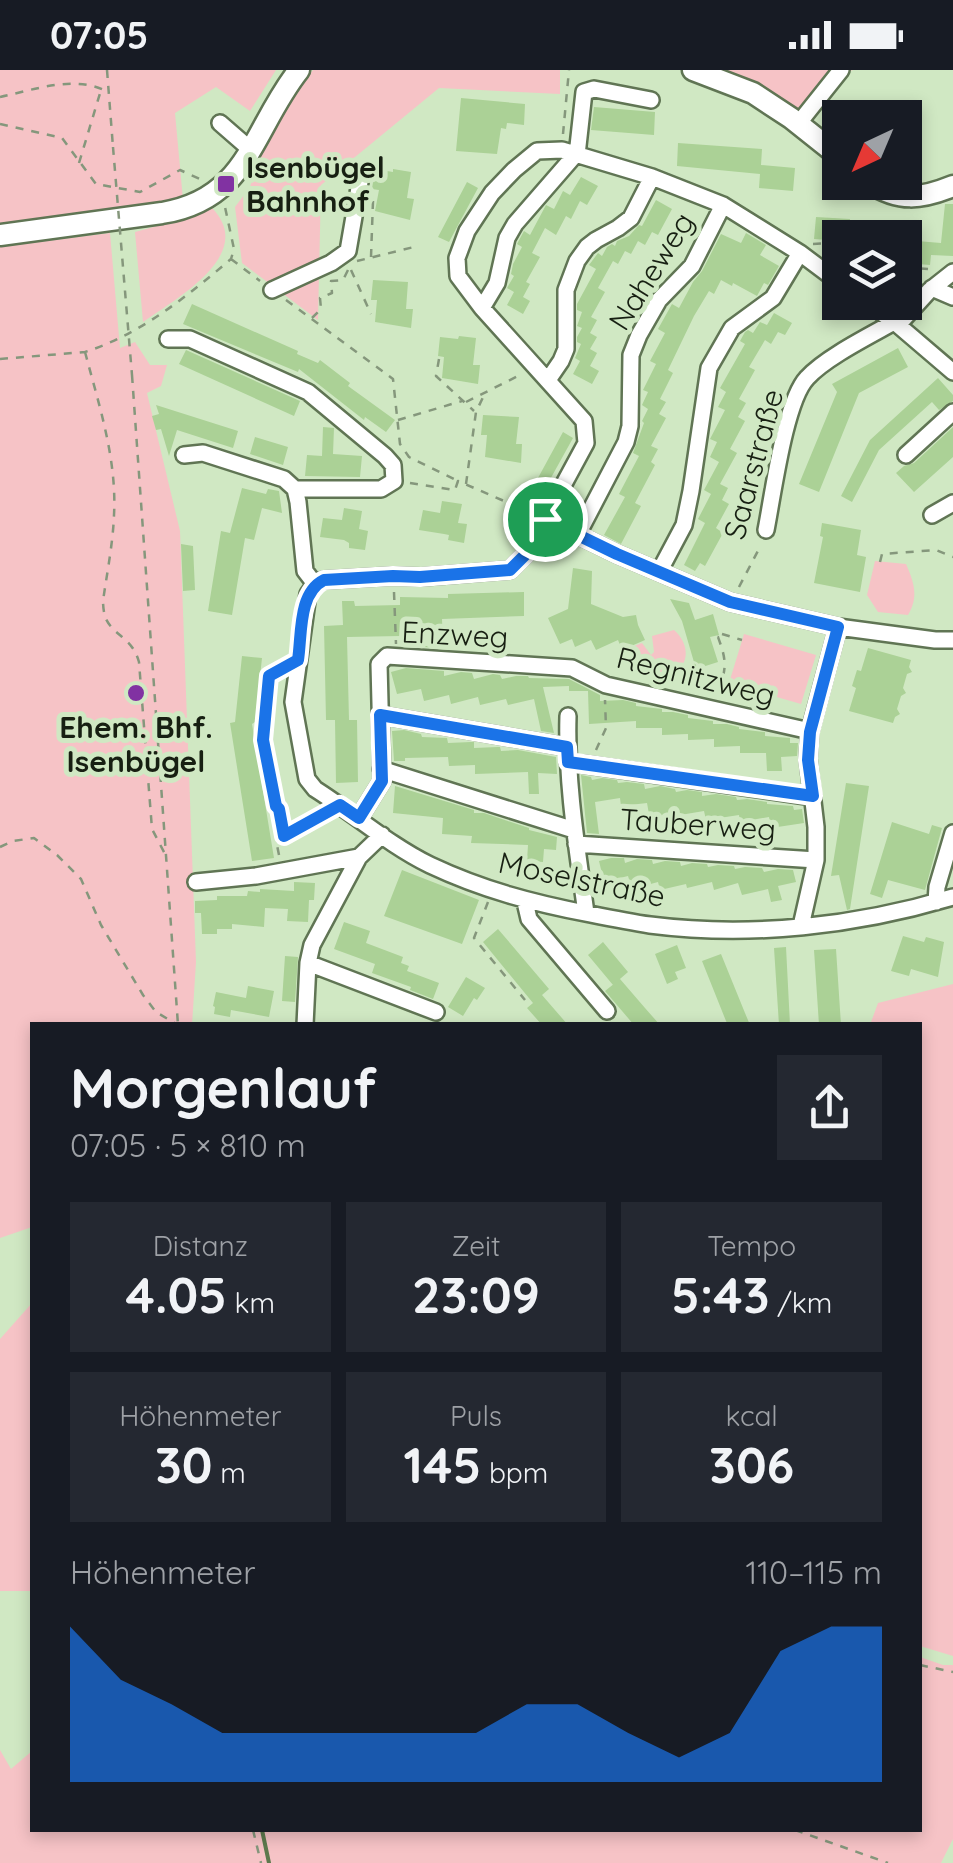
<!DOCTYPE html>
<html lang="de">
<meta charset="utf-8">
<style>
:root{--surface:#171b24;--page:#242831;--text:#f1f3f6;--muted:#9ea1a6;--accent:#1a73e8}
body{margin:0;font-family:Quicksand,sans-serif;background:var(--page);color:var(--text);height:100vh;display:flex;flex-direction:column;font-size:38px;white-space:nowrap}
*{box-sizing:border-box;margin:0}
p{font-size:32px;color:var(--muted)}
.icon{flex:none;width:55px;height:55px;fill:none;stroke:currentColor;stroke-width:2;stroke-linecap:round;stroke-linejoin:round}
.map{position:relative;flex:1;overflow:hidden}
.sheet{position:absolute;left:30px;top:952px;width:892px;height:810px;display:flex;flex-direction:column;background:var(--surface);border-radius:0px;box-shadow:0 5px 15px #0003}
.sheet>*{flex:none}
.needle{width:65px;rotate:224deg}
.tools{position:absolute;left:822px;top:30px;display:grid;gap:20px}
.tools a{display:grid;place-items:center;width:100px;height:100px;border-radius:0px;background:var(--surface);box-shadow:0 5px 15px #0003;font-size:50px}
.pin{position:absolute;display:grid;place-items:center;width:85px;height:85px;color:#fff;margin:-42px;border:5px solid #fff;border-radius:50%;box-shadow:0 2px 10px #0007}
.round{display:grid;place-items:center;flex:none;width:105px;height:105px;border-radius:0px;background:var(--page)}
.overview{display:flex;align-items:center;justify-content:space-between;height:170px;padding:0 40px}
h1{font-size:55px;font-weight:800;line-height:75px}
.metrics{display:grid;grid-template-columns:repeat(3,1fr);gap:15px;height:170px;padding:10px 40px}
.metrics div{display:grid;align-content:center;border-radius:0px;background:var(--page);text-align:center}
.metrics b{font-size:50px;font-weight:800}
.metrics small{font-size:28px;font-weight:400}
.metrics p{font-size:28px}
.chart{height:280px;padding:20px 40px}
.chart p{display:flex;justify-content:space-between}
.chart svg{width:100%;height:180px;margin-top:10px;fill:var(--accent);opacity:.7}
.status{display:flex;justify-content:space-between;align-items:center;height:70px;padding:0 50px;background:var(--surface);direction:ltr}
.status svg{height:28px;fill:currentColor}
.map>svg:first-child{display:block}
.green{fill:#f6c3c6}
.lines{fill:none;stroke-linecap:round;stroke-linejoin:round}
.stream{stroke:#5d794d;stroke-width:4}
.building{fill:#abd196}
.minor-casing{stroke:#607554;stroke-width:20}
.major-casing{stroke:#607554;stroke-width:25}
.path{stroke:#85977c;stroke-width:2.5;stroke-dasharray:8 8;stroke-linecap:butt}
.minor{stroke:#fff;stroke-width:15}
.major{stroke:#fff;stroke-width:20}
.path-bridge{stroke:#85977c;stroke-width:2.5;stroke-dasharray:8 8;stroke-linecap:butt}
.route-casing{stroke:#fff;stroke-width:20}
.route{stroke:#1a73e8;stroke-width:12}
.poi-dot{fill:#8132a2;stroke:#d0e8c3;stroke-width:4}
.labels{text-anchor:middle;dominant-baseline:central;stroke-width:10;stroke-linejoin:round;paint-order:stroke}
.poi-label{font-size:30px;font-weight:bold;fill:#171f12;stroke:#d0e8c3;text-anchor:start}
.street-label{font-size:30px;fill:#171f12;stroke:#d0e8c3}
</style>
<div class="status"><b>07:05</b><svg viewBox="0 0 49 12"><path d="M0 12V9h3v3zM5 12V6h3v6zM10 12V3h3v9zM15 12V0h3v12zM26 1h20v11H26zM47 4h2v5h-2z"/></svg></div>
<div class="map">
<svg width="953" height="1793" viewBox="0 0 953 1793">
<rect width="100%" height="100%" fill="#d0e8c3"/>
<path class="green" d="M0,0h276l-26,41 -34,-24 -41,26 8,87 -183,27z
M313,0h247v24l-121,-6 -118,97 -3,135 -76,-57 -7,-56 15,-20 10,-34 31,-55z
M693,0h160l-26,9 -36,39z
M212,138c45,46 -35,90 -69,114l-8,-90 48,-13z
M110,163l10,115 15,-6 15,23h17l-6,21 -14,7 33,138 16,431 -4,63h-160v202l-32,11v-991z
M875,491l31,3c8,18 13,33 2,51l-30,-3 -11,-17z
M674,560c15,13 17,34 -2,45l-44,-9 -6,-15 20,-8 9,12 3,-3 -2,-16z
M744,564l72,21 -15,49 -72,-21z
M953,914v672l-33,-10v-621h-50l8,-22z
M32,1233v288h-32v-252z
M920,1587l23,8h10v174l-12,24h-941v-113l11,19 21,-18v79h888z"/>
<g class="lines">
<path class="stream" d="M262,1760l7,33"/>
</g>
<path class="building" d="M461,28l64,6 -1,21 -17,-2 -1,6 -5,-1 -4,26 -41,-3z
M594,37l61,5 -1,23 -63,-5z
M678,73l84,6 -1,16 34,3 -2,23 -34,-3 1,-14 -83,-8z
M375,99l18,3v-3l18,3 -4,26 7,1 -4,21 -35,-9 4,-21 -7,-1z
M581,107l17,9 -11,19 -7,-4 -9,18 -5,-3 -10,19 -11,-7 -13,25 8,4 -14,25 4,2 -7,13 7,4 -7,13 -16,-9 7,-13 -7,-4 7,-12 -3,-2 2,-10 9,-17 -5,-3 1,-2 6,-11 6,4 16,-30 8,4 9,-18 7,4z
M467,112l11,6 -29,54 -11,-5z
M656,130l16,9 -14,26 -6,-3 -7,13 -7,-4 -7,13 -6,-3 -7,13 -5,-3 -15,27 7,4 -14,25 6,3 -7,13 7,4 -7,12 7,4 -7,13 9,5 -7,13 -19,-10 7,-13 -5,-3 6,-14 -4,-2v-5l5,-9 -5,-2 5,-14 -5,-2v-6l19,-35 -7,-4 9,-12 4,3 5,-9 5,-3 3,2 2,-5 12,-5 10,-11 3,1z
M945,134h8v52l-22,-1 -1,10 -25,-2v-23l36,3z
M816,147l34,2 -2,19h-8v3l-26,-2z
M746,163l20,12 -6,10 19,11 -11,19 -4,-2 -7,13 -24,-13 -1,3 -11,-6 -7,14 -5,-3 -15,25 -26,54 5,3 -13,26 6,3 -7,12 7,4 -15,28 7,3 -7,13 4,3 -20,38 6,3 -20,38 -17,-9 21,-38 -6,-3 20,-38 -6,-3 11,-30 -2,-2 6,-12 -6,-4 6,-13 -5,-2 13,-26 -6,-3 15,-28 -7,-4 14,-25 7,4 14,-26 9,-11 19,-37 20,9z
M373,210l35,2 -2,27h7l-2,19 -36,-6 2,-22h-6z
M192,234l106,47 -1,3 21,9 2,-3 30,23 -2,3 47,34 -9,12 -21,-15 -1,3 -65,-51 -1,3 -115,-48z
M774,243l18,10 -7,12 -7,-3 -7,12 -6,-4 -16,27 6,3 -16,29 7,4 -8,14 7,4 -15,28 7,4 -17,31 8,4 -6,12 7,4 -13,24 7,5 -18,33 -5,-3 -5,8 -11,-6 21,-42 -7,-4 13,-25 -7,-4 15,-28 -9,-5 7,-15 -7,-3 15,-29 -7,-3 8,-15 -6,-4 25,-44 -5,-3 5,-9 3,-2 5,3 7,-11 7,3z
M459,266l17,2 -3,27h7l-2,19 -36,-6 2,-21 -6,-1 2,-19 18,2z
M898,278l10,19 -49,26 -40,99 -20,-8 38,-92 -5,-8z
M186,280l114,51 -6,15 -115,-52z
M938,308l15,17v6l-14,9 -7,-8 -53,48 -27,52 -11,-6 29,-56z
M156,335l82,26 -5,17 -56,-18 -8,26 -8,-27 -5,1 -4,-14 7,-2z
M483,345l36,2 -3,27h6l-1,19 -36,-6 2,-22h-6z
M323,357l11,1 -1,26 29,2 -2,21 -55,-1 2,-21 15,1z
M953,357v30l-39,35 -18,-19 8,-7 10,-3z
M563,362l10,6 -31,56 -10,-5z
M255,367l33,10 -5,18 -33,-11z
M242,418l24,6 2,-5 11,2 3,22 -20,-5 -8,32 -9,-2 -13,77 -24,-4 13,-80 9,2z
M442,431l20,3 -4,19 9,1 -3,19 -16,-3 1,-5 -5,-1 -25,-4 4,-20 17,3z
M344,438l18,3 -3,18 9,2 -3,19 -16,-2v-5l-5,-3 -24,-3 3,-19 19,2z
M822,453l39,7 -4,25 9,2 -6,35 -46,-9 9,-46 -3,-1z
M181,474l12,2 2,44 -12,1z
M573,498l19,3 -1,33 32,13 13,-2 2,10 7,15 -23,10 -4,-10 -22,10 -5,-10 -16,7 -3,-8 -12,5 -12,-26 20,-9z
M524,522v24l-82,3 1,29 -42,-2 -1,-10 -53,1 2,83h8l1,62 -22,1 -1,-63h-9l-2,-94 19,-1 -1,-24h12l1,5 45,-1v-8l48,1v-4z
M670,529l19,4 6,17 18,-6 6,21 -9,2 8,25 -22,7 -14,-48z
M868,578l43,12 -2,7 3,5 -5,2 -4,14 3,5 -5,3 -4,13 3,5 -5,3 -2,6 -44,-12 7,-23 -4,-2 5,-16 4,1z
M242,586l20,2 -7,64 -3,2 22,134 -22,3 -22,-138 5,-1z
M406,598l38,3v5l17,-4 11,1 2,6 19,-5 7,1 2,4 14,-3h12l1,2 40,1 31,16v6l23,-1 13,3v3l26,3v3h11l15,3v3l25,3v3h14l12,3v2l26,3v4l25,2v5h8l-1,13 -16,1 1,14h-15l-1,-18h-26v-7l-26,1v-8l-26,1v-6l-26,1v-7h-26v-7l-47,3 -1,-33h-19v-5l-26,1 11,46 -13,-2 -7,-32 -26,6 -2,-6 -26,6 -2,-8 -27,7 -2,-9 -25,6 -3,-12 -24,5 -6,-22z
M404,660l17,4 1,3 25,1 1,5 23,-1h3v6l24,-1h2l1,4 17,-1 38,7 1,17 -19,-1 1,21h-10l-1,-22 -53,2v-9l-26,1 -1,-9 -43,1v3h-11l-2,-30z
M581,705l10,2 1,3 10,-2 15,2 1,3 9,-1 17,2 1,5 15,-3 15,3 1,3 11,-2 15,2v4l14,-2 20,3 1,3 10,-1 20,3v2l26,2 1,4 8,-1 2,14 -33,5 -2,-11 -29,5 -1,-7 -33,5 -2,-9 -54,9 -3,-17 -26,3 -1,-8 -25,4 4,32 -12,-1z
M846,713l23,3 -19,123 -3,1 -8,-35 -8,1z
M395,716l79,24v3h10l45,15v2l28,7 -1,13 -12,-1 -1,13 -16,-1 1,-16 -57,-2 1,-7 -30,-2 1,-16 -50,-5z
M892,752l37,12 3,-9 10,3 -17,62 -37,-10 -6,18 -12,-4z
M611,788h13l1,5 12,-4 15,1 1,4 12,-3 15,1 1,4 11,-3 15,1 1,3 10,-2 16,1 1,3 10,-2 17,1 2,4 14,-3 15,1 3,12 -18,4 4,14 -11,2 -3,-13 -26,6 -4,-12 -24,7 -2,-8 -25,6 -1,-4 -26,6 -2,-8 -26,7 -4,-13 -24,6 -5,-21z
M402,800l77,30 -17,44 -78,-28z
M294,812l21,1 -1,17h-5l-1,22 -21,-1 1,-12 -23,-1 -1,19 -32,-3v5h-15v5h-15l-1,-21h-6v-12l22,-1v-4h30l1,-5 12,1v-3l34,2z
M344,852l26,9 -4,12 37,14 -2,6 8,3 -2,5 32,12 -6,16 -23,-9 1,-3 -39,-14 3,-9 -41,-15z
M498,859l51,60 -7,6 26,30h-26l-15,-17 6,-5 -50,-61z
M903,866l21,6 2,-5 18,5 -6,35 -27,-8 -2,7 -18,-5z
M603,872l25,30 -15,13 -25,-30z
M677,875l9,23 -11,4 3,7 -11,5 -12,-30z
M786,877l4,78h-11l-5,-77z
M836,879l5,76h-22l-5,-75z
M721,884l24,59 5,12h-22l-2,-4 -24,-60z
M285,886l13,1 -3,45 -13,-1z
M466,907l19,11 -8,12 -3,-2 -11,18 -15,-9z
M620,909l25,29 15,17h-26l-29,-34z
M248,916l26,5 -5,26 -38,-7 -1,7 -16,-3 1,-7 -2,-1 3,-14 30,6z"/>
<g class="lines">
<g class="minor-casing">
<path id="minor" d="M220,53l31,27
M798,54l43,-54
M577,85l7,-63 10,-3 57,11
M840,213l-40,-30 -77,-48 -71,-28 -90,-27 -25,1 -23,19 -22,23 -25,38 -10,27 1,18 24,32 102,113 2,22 -60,111 -16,16 -89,7 -28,-1 -69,4 -9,4 -7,10 -15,108 14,77 8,10c38,24 74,56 115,76 53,25 103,38 160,49 20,4 40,8 60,11 101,13 206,1 303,-28
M932,218l21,9
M272,220l59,-27 17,-12 12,-69
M867,232l31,23 55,47
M482,238l15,-25 10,-45 8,-14 60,-69
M898,255l31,-34 24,-19
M168,269h22l118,53 77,64 8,9 1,16 -13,8h-86l-11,-10 -81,-26 -19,2
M548,310l13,-19 5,-12v-59l11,-29 10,-14 9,-7 22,-12 13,-10 21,-41
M906,385l47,-43
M295,419l3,13 7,69 10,13
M932,445l21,-12
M545,449l72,35 113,48 108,25 97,13h18
M766,460c7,-35 19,-129 41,-152 18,-20 62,-42 87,-56
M577,466l49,-94 4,-16 1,-71 8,-20 20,-35 33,-34 31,-61
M659,502l25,-47 7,-34 18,-123 23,-40 41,-30 27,-45
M380,645l187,32
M568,646c-2,66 9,132 18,197
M568,692l245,35
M381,699l193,61
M359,748l23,-37 -3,-117 8,-8 185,12 34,17 204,46
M576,774l240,16
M196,812l60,-6 103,-19
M525,832l4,17 78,92
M936,832l1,-15 16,-54
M801,856l15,-66v-33l-8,-68 2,-28 28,-104
M308,893l128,49
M305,955l3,-62 4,-18 47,-88 23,-22"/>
</g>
<g class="major-casing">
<path id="major" d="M693,0l60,23 38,25 49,39
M869,112c30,20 52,17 84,4
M0,165l162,-22c87,-14 90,-84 137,-143"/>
</g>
<path class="path" d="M107,0l6,77
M0,27c34,-7 75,-23 108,-5
M0,54l62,14 34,46 44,8 40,-22 20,9
M563,64l6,-64
M79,93l22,-73
M813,174l19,-1 8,13
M371,187l2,-56
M231,189l29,22
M357,191l61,-15
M905,197l23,2
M351,200l20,44
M286,230l107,79 7,65 9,13 49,24
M312,248l9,-9 -1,-11 12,-5 -1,-12 12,-1 5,-10
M85,282c14,53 32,107 29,163 -1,28 -7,58 -11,86 0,5 1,14 3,18 9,18 26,18 33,43l13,167 13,25
M0,289l85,-7c56,-18 101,-55 146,-93l3,-10 -9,-42
M439,289l-3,17 38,35
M132,305l46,650
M466,332l56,-28
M398,350l64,-19
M410,413l45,7 3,-9 76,33
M466,414l10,-72 9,-19
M880,492l2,-8 54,-4 17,7
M739,517l22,-42
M394,522l2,52
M722,564l20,6
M698,619l1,-7 24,-6c4,-14 0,-25 -5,-39l-4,2 -2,-2
M596,680l10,-22 -1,-28
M285,766l41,-23
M0,777l13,-6 21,-3 23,17 24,24 20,46 42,70 13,17 20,12
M279,785l-3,-15 8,-4 -21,-96 6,-65 12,-6
M488,832l-14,36 51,62
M920,1595l33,7
M253,1760l8,33
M795,1760l93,33"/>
<use href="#minor" class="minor"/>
<use href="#major" class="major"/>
<path class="path-bridge" d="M113,77l19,228"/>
</g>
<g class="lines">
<g class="route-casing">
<path id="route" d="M545,449l72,35 113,48 108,25 -28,105 -2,28 5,36 -245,-34 -1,-15 -187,-32 2,66 -23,37 -19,-13 -56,31 -5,-27 -3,-3 -13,-66 6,-64 29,-16c4,-26 0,-67 26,-80l69,-4 27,1 90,-7 16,-16z"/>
</g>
<use href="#route" class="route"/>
</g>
<g class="poi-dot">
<rect x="216" y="104" width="20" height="20" rx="5"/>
<circle cx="136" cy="623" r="10"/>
</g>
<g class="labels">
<g class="poi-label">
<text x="246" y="97">Isenbügel<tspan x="246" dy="34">Bahnhof</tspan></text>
<text x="136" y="657" text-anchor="middle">Ehem. Bhf.<tspan x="136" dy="34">Isenbügel</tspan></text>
</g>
<g class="street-label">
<text transform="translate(651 201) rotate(-58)">Naheweg</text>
<text transform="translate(753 394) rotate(-75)">Saarstraße</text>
<text transform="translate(455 564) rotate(3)">Enzweg</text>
<text transform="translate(696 606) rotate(14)">Regnitzweg</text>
<text transform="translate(698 754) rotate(4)">Tauberweg</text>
<text transform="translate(582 809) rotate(12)">Moselstraße</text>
</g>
</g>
</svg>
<div class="tools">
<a><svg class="needle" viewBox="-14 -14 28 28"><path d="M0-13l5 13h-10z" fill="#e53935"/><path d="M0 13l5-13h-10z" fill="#9ea1a6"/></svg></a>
<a><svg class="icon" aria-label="layers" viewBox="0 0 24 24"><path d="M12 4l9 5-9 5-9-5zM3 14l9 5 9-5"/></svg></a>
</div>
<div class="pin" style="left:545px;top:449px;background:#1e9e55"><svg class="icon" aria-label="arrive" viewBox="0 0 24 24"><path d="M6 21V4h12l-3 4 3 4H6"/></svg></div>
<section class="sheet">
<div class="overview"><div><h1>Morgenlauf</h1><p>07:05 · 5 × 810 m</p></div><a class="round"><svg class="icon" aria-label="share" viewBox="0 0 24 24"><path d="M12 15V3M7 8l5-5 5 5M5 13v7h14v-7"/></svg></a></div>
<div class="metrics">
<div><p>Distanz</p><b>4.05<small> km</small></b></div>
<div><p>Zeit</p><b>23:09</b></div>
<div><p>Tempo</p><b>5:43<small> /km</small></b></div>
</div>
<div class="metrics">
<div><p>Höhenmeter</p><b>30<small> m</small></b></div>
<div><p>Puls</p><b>145<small> bpm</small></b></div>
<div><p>kcal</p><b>306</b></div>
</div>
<div class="chart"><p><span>Höhenmeter</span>110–115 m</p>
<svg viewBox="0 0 160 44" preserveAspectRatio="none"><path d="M0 44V6L10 19L20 25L30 32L40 32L50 32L60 32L70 32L80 32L90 25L100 25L110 32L120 38L130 32L140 12L150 6L160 6V44z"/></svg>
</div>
</section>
</div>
